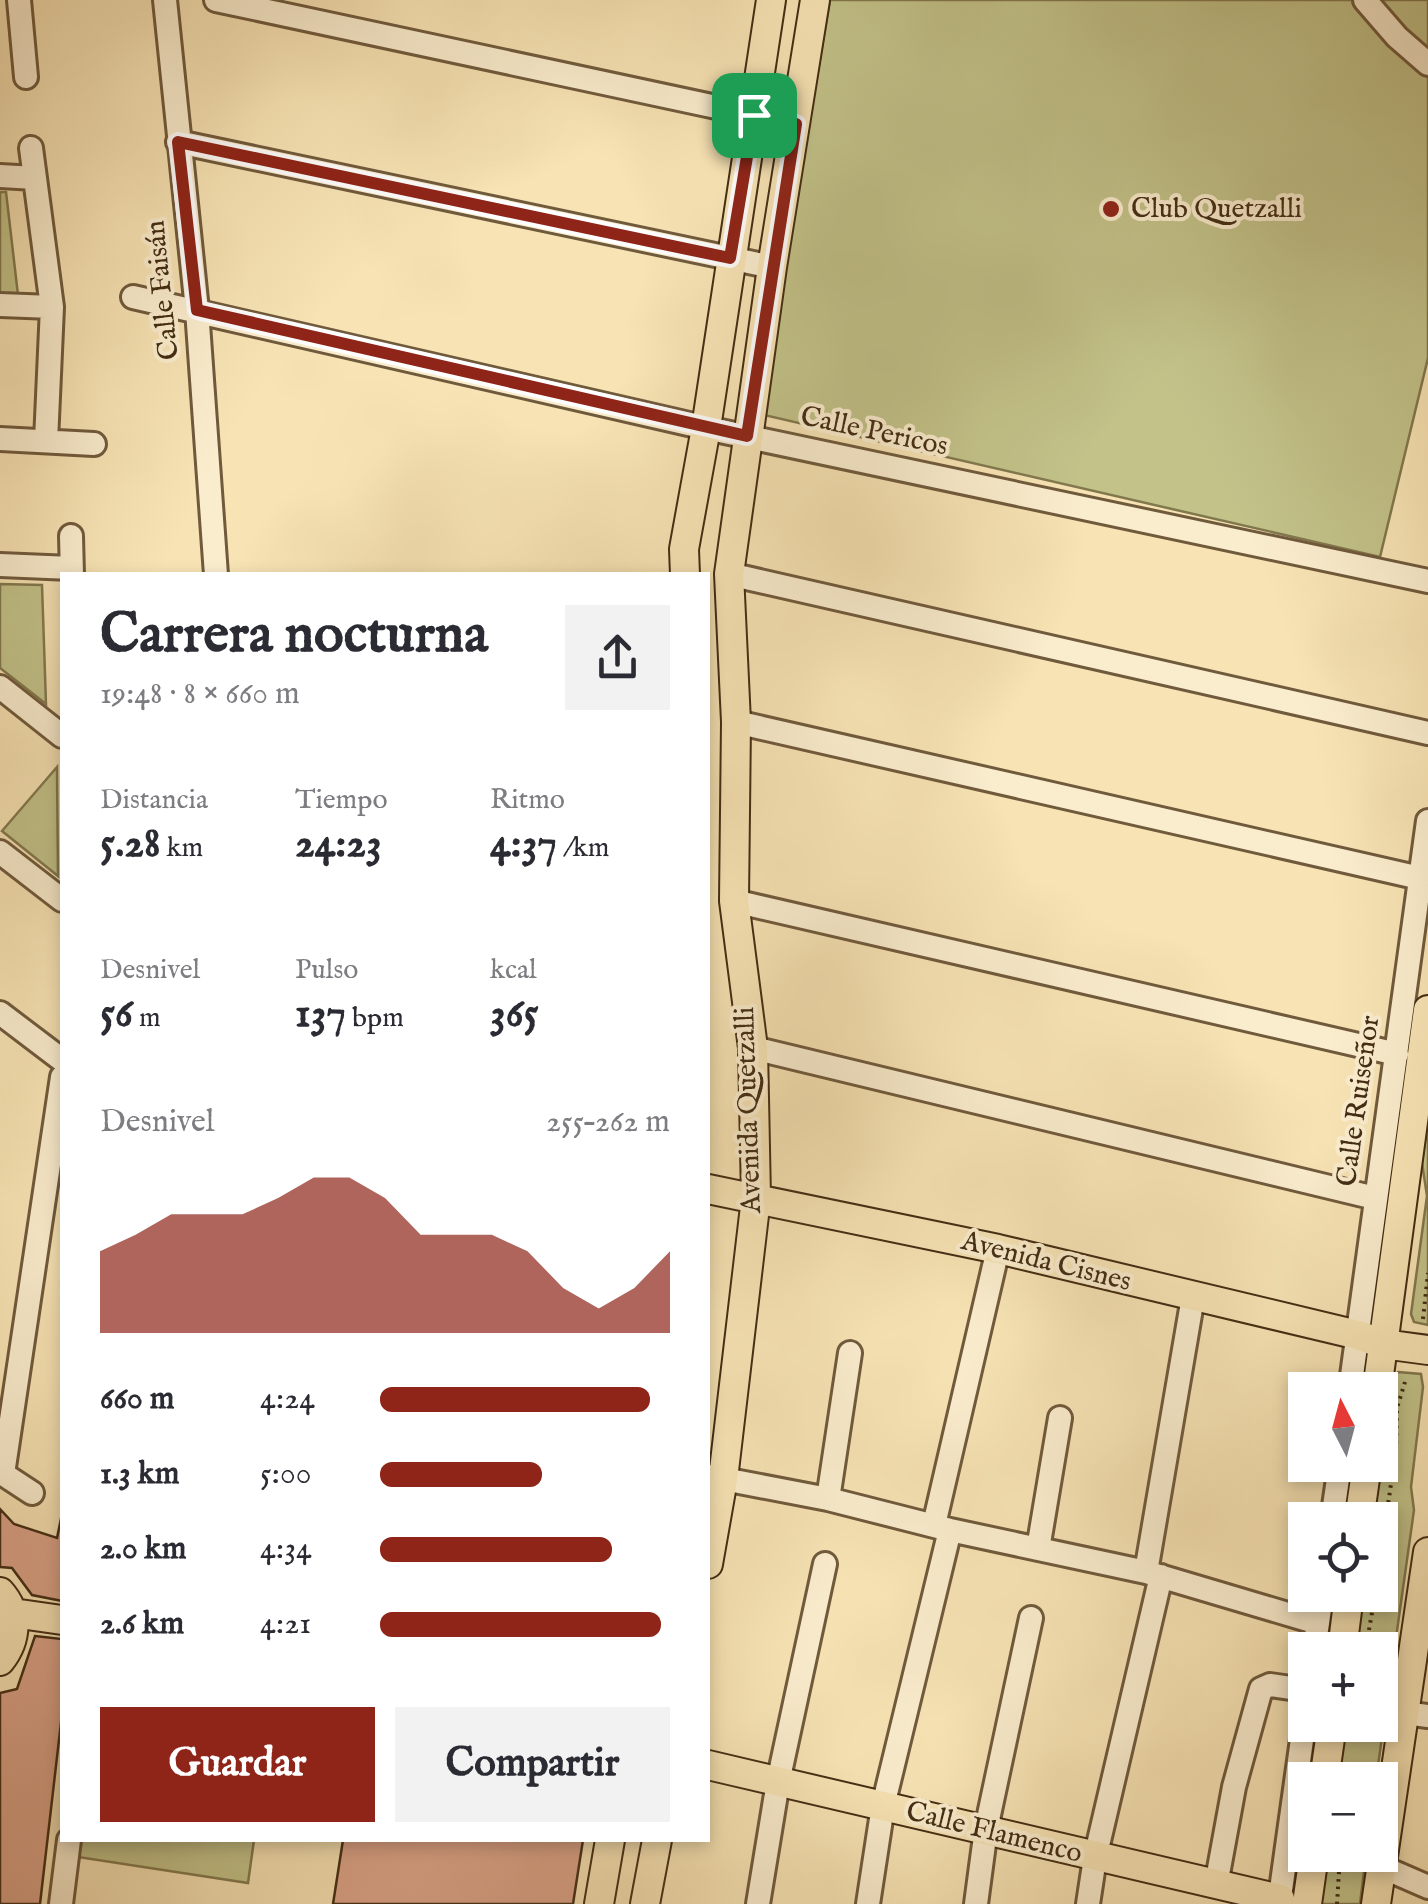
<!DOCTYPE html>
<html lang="es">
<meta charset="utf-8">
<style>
:root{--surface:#fff;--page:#f2f2f3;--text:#2b2b33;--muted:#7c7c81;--accent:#8f2418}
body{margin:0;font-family:"IM FELL English",serif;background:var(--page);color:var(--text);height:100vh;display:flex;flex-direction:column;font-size:38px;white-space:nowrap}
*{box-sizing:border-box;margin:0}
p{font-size:32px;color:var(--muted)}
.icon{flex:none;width:55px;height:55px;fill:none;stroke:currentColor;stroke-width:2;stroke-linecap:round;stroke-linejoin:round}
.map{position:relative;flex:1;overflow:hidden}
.panel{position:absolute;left:60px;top:572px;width:650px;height:1270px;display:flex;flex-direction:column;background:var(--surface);border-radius:0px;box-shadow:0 5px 15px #0003}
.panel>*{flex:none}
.needle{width:65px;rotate:354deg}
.fabs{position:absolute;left:1288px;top:1372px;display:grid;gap:20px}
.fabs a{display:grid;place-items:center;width:110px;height:110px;border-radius:0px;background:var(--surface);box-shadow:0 5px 15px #0003;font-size:50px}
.pin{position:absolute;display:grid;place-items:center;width:85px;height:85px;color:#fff;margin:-42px;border-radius:20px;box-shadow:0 5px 15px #0006}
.round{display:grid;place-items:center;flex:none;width:105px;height:105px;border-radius:0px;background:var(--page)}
.overview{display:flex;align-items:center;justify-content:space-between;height:170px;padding:0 40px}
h1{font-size:55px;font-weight:800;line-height:75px}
.stats{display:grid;grid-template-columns:repeat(3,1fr);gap:15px;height:170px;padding:10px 40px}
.stats div{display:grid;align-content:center}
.stats b{font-size:42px;font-weight:800}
.stats small{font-size:28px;font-weight:400}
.stats p{font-size:28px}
.chart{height:280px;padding:20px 40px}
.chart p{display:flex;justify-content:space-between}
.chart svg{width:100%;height:180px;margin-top:10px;fill:var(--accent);opacity:.7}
.button{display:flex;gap:20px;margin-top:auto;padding:20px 40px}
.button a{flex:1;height:115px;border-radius:0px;background:var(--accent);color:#fff;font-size:40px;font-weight:800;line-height:115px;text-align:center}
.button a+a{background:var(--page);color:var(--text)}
ul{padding:0 40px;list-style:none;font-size:32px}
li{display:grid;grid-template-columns:160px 120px 1fr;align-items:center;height:75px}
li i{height:25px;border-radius:12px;background:var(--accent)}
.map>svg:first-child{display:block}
.green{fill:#c2c289;stroke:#82784e;stroke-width:2.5}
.building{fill:#daa288;stroke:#432d14;stroke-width:2.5}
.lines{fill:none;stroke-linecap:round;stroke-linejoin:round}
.minor-casing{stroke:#705a3c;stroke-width:28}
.major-casing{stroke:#432d14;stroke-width:32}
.path{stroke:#432d14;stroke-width:4;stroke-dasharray:2.5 5;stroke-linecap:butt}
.minor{stroke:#faedce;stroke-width:22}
.major{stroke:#f7e3b4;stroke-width:28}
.route-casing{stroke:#fff;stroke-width:20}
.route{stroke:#8f2418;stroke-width:12}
.poi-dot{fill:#8f2418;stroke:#faedce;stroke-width:4}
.labels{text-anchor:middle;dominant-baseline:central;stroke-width:8;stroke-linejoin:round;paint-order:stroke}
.poi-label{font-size:28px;fill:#432d14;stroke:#faedce;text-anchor:start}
.street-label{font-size:28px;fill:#432d14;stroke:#faedce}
</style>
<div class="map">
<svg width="1428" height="1904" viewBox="0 0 1428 1904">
<rect width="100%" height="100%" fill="#f7e3b4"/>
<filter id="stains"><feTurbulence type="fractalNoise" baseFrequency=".002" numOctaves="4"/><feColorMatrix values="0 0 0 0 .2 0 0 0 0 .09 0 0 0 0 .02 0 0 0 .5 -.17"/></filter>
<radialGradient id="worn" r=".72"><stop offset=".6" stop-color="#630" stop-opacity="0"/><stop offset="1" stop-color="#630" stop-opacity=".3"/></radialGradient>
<path class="green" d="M830,0h598v358l-48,199 -620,-143z
M0,192h6l12,103 -18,-1z
M0,584l42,1 4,119 -46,-36z
M57,767l1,109 -56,-45z
M1428,1121v204l-14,-3 -3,-8 16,-118 -5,-33z
M1398,1372l23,2 2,13 -12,100 3,23 -38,270h-39l7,-55h36v-75h-26l7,-55h19v-75h-9l22,-141z
M80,1840h174l-6,43 -170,-26z
M1326,1855h40l-6,49h-40z"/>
<path class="building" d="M0,1509l14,15 43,14 5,-24v87l-30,-6 -20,-27 -12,-1z
M35,1636l27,3v75l-22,190h-40v-211l17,-4z
M343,1840h240l-10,64h-240z"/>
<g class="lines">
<g class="minor-casing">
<path id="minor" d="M19,0l7,77
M165,0l32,310 19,265
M216,0l580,124
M1365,0l32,37 31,27
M178,142l594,125
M31,148l21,159 -6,134
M0,176l35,2
M133,297l573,131 722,153
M0,305l52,2
M0,439l94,5
M71,536l1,39
M0,565l71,3
M729,574l699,159
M0,687l62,49
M736,722l684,156
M0,852l62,48
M734,901l663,153
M0,1013l62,47
M753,1048l622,150
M1350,1390l78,-569
M0,1472l32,21
M3,1474l59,-397
M708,1476l120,23 122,31 196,42 172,51
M828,1499l22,-146
M1332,1520l8,-55
M934,1525l64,-276
M1038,1549l22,-131
M1146,1572l47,-275
M1314,1650l8,-55
M1405,1713l23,3
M1382,1867l46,20
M1216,1885l18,-98 27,-98 9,-4 35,5
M61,1904l8,-64
M758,1904l20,-122 47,-218
M868,1904l15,-98 67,-276
M976,1904l10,-75 45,-211
M1088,1904l7,-46 66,-282
M1279,1904l26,-186"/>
</g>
<g class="major-casing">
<path id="major" d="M685,575l-1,-26 22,-121 65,-428
M708,1189l290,60 360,86 25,9 45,6
M1377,1390l51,-380
M1359,1520l8,-55
M708,1564l15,-85 33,-281 -3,-150 -19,-147 2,-179 -7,-148 43,-307 43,-267
M0,1592c19,21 17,48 0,69
M13,1613l49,7
M1342,1650l7,-55
M708,1765l572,134
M1324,1780l8,-55
M599,1904l11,-64
M645,1904l12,-64
M1307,1904l7,-49
M1376,1904l52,-352"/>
</g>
<path class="path" d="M1423,1319l5,-46
M1380,1562l16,-114 1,-40 8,-26
M1369,1630l6,-35
M1337,1904l3,-49"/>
<use href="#minor" class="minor"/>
<use href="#major" class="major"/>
</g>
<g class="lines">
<g class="route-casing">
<path id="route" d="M754,115l42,9 -49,312 -550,-126 -19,-168 552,116z"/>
</g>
<use href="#route" class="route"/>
</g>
<circle class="poi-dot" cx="1111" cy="209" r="10"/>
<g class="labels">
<g class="poi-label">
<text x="1131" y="209">Club Quetzalli</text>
</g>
<g class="street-label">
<text transform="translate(163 290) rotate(-96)">Calle Faisán</text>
<text transform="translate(874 432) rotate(12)">Calle Pericos</text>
<text transform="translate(1359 1101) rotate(-82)">Calle Ruiseñor</text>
<text transform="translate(749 1110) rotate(-92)">Avenida Quetzalli</text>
<text transform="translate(1046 1262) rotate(14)">Avenida Cisnes</text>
<text transform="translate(994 1833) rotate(14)">Calle Flamenco</text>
</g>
</g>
<rect width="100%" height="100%" filter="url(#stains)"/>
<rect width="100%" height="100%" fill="url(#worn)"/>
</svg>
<div class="fabs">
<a><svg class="needle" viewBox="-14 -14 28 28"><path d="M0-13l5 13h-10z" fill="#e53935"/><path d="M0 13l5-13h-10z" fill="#7c7c81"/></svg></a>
<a><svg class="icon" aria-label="locate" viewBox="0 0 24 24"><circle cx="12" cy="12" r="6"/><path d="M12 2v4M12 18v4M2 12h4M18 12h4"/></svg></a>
<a>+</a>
<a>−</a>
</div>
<div class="pin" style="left:754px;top:115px;background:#1e9e55"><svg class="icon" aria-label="arrive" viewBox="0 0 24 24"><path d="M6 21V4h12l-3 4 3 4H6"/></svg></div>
<section class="panel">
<div class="overview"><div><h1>Carrera nocturna</h1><p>19:48 · 8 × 660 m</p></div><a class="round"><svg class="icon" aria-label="share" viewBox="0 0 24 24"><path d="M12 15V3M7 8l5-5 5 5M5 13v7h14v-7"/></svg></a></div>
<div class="stats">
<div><p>Distancia</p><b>5.28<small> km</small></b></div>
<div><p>Tiempo</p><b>24:23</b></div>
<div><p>Ritmo</p><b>4:37<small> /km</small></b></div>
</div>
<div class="stats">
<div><p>Desnivel</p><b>56<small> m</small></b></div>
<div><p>Pulso</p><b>137<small> bpm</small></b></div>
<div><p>kcal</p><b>365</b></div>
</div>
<div class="chart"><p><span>Desnivel</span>255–262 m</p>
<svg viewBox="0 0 160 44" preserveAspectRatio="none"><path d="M0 44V24L10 20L20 15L30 15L40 15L50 11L60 6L70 6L80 11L90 20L100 20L110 20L120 24L130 33L140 38L150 33L160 24V44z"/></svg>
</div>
<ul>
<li><b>660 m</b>4:24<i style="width:93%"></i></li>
<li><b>1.3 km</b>5:00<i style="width:56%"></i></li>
<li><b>2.0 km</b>4:34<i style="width:80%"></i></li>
<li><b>2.6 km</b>4:21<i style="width:97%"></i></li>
</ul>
<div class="button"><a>Guardar</a><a>Compartir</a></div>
</section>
</div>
